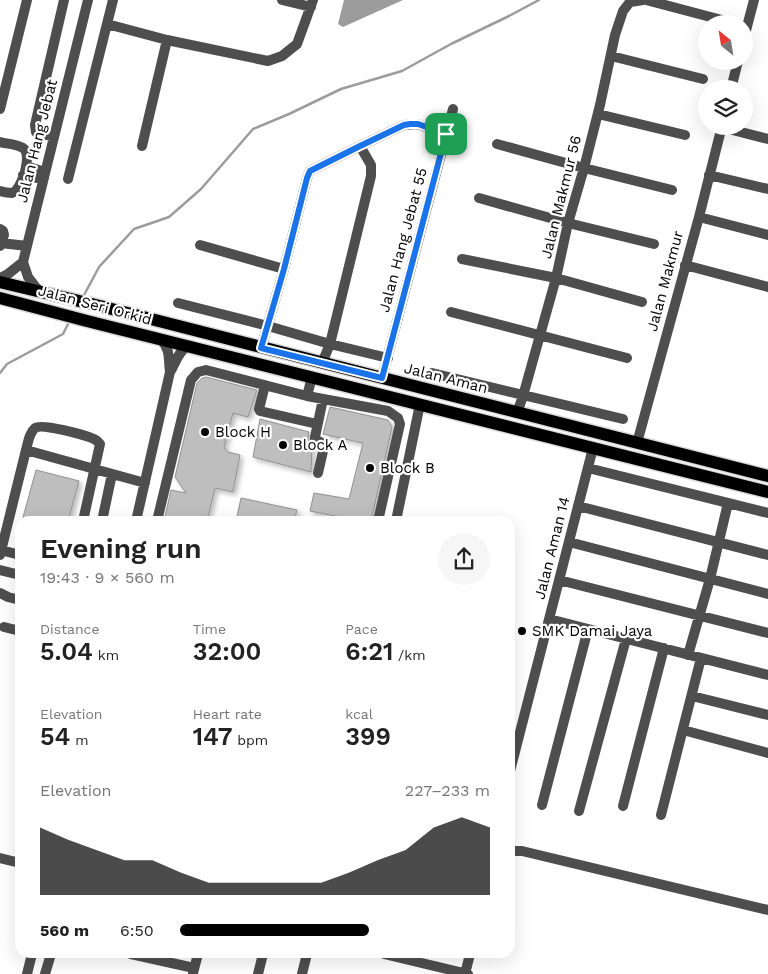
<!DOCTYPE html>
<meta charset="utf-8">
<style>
:root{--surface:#fff;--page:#f6f6f6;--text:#222;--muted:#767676;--accent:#000}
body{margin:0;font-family:"Work Sans",sans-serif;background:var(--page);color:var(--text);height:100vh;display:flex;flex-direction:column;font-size:19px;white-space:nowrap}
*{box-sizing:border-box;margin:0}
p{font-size:16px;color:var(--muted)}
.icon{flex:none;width:28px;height:28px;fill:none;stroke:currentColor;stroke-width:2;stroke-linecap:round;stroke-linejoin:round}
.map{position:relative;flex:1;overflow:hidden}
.sheet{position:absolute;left:15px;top:516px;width:500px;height:442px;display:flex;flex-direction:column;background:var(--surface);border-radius:15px;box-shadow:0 5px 20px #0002}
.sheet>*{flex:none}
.needle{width:32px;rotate:330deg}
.fabs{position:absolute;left:698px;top:15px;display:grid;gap:10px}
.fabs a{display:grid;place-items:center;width:55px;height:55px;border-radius:50%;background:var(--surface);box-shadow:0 5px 20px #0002;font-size:25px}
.pin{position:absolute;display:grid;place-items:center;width:42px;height:42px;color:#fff;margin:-21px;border-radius:10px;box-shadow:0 2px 8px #0006}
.round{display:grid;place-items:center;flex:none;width:52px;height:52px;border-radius:26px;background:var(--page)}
.headline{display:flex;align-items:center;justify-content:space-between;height:85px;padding:0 25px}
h1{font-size:28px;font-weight:600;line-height:38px}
.stats{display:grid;grid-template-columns:repeat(3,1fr);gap:8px;height:85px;padding:5px 25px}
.stats div{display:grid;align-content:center}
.stats b{font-size:25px;font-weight:600}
.stats small{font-size:14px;font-weight:400}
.stats p{font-size:14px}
.chart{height:140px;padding:10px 25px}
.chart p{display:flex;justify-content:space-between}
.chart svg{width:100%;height:90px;margin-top:5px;fill:var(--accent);opacity:.7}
ul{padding:0 25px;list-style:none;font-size:16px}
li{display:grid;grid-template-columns:80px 60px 1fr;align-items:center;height:38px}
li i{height:12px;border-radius:6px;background:var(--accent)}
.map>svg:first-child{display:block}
.water{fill:#9c9c9c}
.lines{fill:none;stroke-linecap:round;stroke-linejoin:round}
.stream{stroke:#9c9c9c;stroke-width:2.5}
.building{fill:#bebebe;stroke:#929292;filter:url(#shadow)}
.major-casing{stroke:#dbdbdb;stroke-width:15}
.minor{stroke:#4e4e4e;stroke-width:10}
.major{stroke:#000;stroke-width:12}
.route-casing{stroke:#fff;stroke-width:10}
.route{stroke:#1a73e8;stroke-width:6}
.poi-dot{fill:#000;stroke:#fff;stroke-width:2}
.labels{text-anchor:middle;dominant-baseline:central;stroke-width:4.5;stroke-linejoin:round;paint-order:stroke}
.street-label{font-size:15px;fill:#000;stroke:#fff}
.poi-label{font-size:15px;fill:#000;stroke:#fff;text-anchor:start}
</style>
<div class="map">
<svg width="768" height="974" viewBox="0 0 768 974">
<defs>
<filter id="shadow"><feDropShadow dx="3" dy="3" stdDeviation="2.5" flood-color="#0004"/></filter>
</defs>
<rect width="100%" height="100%" fill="#fff"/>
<path class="water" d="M344,0h59l-60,27 -5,-3z"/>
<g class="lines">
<path class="stream" d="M83,297l16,-30 35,-38 35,-12 32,-28 52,-60 36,-15 52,-25 61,-18 49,-27 58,-28 30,-16
M0,373l7,-9 56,-30 6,-12"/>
</g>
<path class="building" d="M206,377l51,13 -9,27 -15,-4 -9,34 4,5 12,3 -7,37 -18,-4 -8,33h-43l7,-31 15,3 -11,-16 22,-94 5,-5z
M330,407l58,13 4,7 -21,94h-11l-50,-10 4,-18 35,6 14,-56 -40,-9z
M260,419l49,13 -1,7 4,6 -1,27 -58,-15z
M36,470l43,11 -11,40h-46z
M241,498l56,12 -3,11h-58z"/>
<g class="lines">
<g class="major-casing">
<path id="major" d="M0,282l100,24 668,170
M0,298l87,23 681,171"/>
</g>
<path class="minor" d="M282,0l29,7
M646,0l91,24
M107,24l60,16 101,21 14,-5 15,-12 16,-44
M744,38l10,-38
M611,56l92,23
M731,89l7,-28
M0,109l27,-109
M598,114l87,21
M721,127l47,12
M54,137l-18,-5 -1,-7 29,-125
M0,142c7,2 17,2 23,6 10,6 -1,42 -11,45 -4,0 -9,-1 -12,-2
M497,144l87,24 88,22
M142,146l25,-106
M26,166l19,6
M23,175l20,4
M709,175l59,14
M68,179l45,-179
M479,198l89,25 86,21
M699,217l69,18
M0,229l3,2 1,4 -4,11
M1,243l26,3
M200,245l84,24
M462,259l94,19 86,24
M23,262l5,15 10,13
M685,265l83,22
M0,278l8,-4 15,-12 65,-262
M178,303l90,23 62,18 58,14
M451,312l176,46
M261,348l23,-79 23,-91 3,-7 50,-25 44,-21 13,-1 29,10
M322,363l8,-19 41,-168v-11l-11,-19
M170,372c6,-9 8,-21 18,-26
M432,373l191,46
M382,378l71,-269
M265,385l-6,24 1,2 57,13
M307,396l5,-19
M517,413l6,-17 33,-118 12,-55 16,-55 16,-63 15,-70 8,-24 7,-9 13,-2
M637,443l62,-226 23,-91
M26,450l119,33
M588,468l180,45
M318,473l6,-26 -2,-4 -7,-4v-2l8,-38
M578,506l190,49
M102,521l10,-47
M136,521l34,-149c-2,-14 1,-21 -9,-33
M157,521l34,-141 7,-8 8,-2 101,26 81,15 10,7 2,6 -22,97
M396,521l24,-117
M569,542l199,52
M1,550l19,5
M0,555l26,-105c2,-7 3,-17 9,-22 7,-5 50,7 59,11 4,2 3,2 6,5l-17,77
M0,570l20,5
M559,580l209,53
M0,593l8,4 12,3
M549,619l219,56
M4,627l16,4
M688,655l22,-76 18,-76
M692,696l76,19
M683,730l85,23
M510,771l83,-323
M542,805l46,-176
M623,806l41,-158
M579,811l47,-172
M661,815l40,-157
M510,851h12l246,59
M0,858l20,5
M131,954l63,14
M384,954l84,20
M193,973l5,-19
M27,974l5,-20
M45,974l6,-20
M258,974l5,-20
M302,974l5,-20
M465,974l5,-20"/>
<use href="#major" class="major"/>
</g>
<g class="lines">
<g class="route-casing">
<path id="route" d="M410,124h8l28,10 -64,244 -121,-30 23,-79 23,-91 3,-7 50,-25 44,-21z"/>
</g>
<use href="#route" class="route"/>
</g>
<g class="poi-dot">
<circle cx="205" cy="432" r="5"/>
<circle cx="283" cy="445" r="5"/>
<circle cx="370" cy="468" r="5"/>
<circle cx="522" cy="631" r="5"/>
</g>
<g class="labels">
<g class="street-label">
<text transform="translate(37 141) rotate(-76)">Jalan Hang Jebat</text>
<text transform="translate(561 197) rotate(-76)">Jalan Makmur 56</text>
<text transform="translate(403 240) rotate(-75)">Jalan Hang Jebat 55</text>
<text transform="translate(665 281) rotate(-75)">Jalan Makmur</text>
<text transform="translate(95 305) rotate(15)">Jalan Seri Orkid</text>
<text transform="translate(446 378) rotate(14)">Jalan Aman</text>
<text transform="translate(552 548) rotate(-76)">Jalan Aman 14</text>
</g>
<g class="poi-label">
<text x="215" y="432">Block H</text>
<text x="293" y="445">Block A</text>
<text x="380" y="468">Block B</text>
<text x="532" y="631">SMK Damai Jaya</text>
</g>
</g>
</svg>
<div class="fabs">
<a><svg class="needle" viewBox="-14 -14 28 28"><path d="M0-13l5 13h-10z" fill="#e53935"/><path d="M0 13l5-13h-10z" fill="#767676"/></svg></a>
<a><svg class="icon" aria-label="layers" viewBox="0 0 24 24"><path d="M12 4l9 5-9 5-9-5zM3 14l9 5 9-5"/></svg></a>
</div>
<div class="pin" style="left:446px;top:134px;background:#1e9e55"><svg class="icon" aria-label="arrive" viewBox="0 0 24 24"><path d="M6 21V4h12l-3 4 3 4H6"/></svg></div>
<section class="sheet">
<div class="headline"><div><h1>Evening run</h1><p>19:43 · 9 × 560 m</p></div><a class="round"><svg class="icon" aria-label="share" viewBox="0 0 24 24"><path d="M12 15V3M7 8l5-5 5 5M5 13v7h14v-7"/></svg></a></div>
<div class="stats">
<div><p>Distance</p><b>5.04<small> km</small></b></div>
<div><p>Time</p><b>32:00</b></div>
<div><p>Pace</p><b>6:21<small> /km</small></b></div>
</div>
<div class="stats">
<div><p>Elevation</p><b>54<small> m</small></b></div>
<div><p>Heart rate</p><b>147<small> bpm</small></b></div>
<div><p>kcal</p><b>399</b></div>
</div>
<div class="chart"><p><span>Elevation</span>227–233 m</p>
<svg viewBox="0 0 160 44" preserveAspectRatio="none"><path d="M0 44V11L10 17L20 22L30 27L40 27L50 33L60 38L70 38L80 38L90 38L100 38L110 33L120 27L130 22L140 11L150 6L160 11V44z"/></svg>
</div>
<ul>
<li><b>560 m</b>6:50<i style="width:61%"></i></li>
</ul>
</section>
</div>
